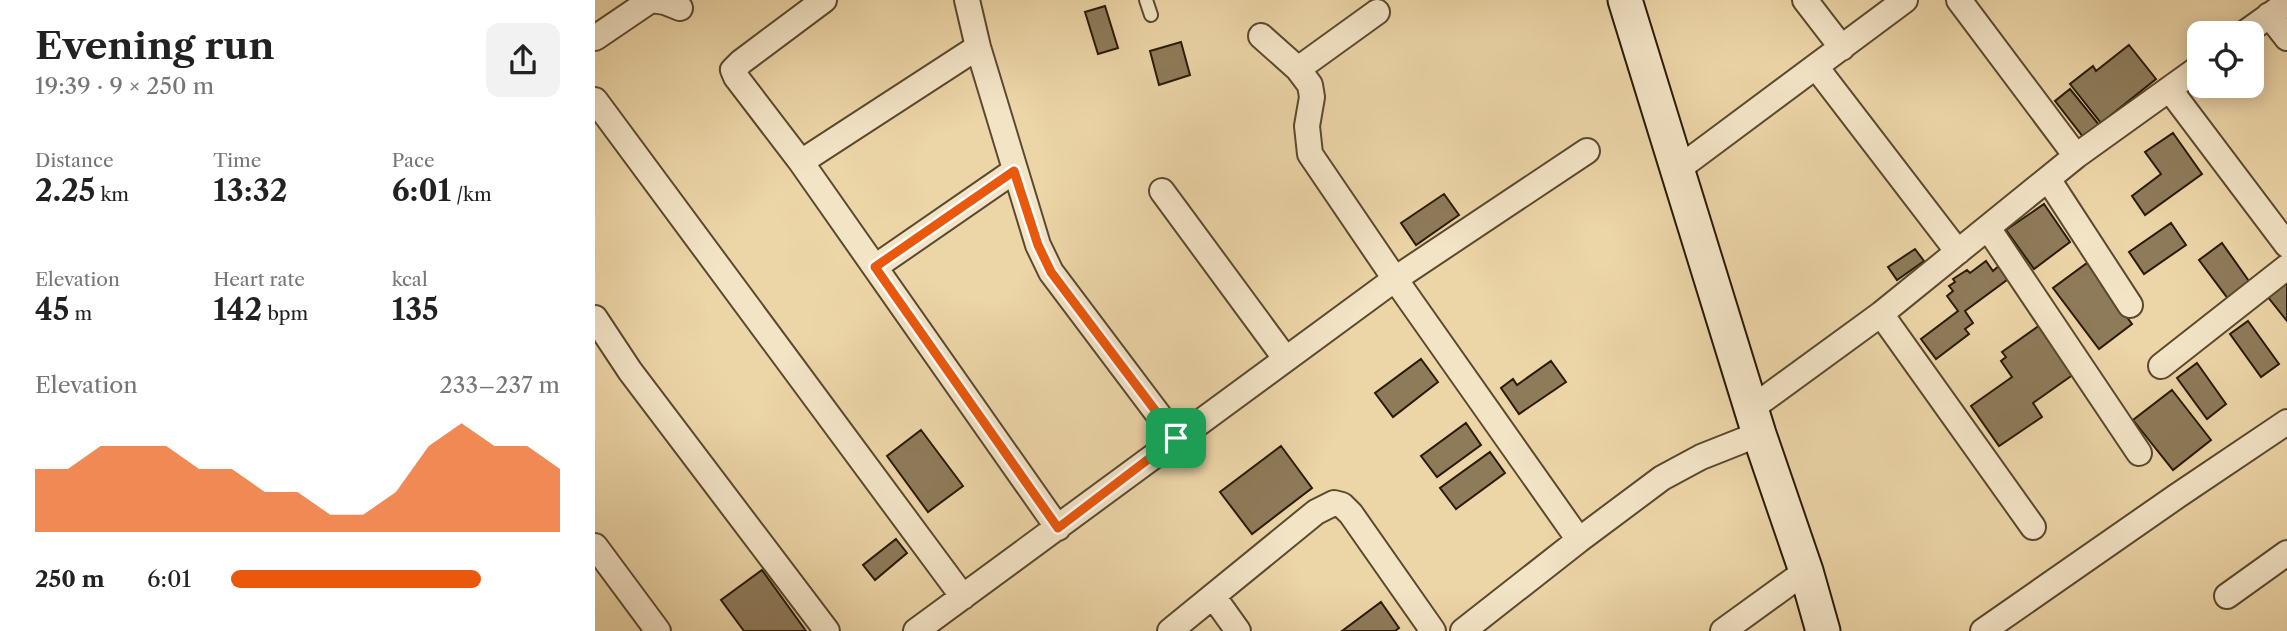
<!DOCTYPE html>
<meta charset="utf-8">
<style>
:root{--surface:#fff;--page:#f2f2f2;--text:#222;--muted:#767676;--accent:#ea580c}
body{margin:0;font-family:"Libre Caslon Text",serif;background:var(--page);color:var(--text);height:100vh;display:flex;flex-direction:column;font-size:26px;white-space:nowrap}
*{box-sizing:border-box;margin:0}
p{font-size:23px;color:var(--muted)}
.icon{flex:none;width:38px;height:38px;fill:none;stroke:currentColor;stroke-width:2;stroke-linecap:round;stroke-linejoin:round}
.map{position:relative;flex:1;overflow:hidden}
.sheet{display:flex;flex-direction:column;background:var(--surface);width:595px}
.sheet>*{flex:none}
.tools{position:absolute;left:1592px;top:21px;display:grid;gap:14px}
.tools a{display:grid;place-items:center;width:77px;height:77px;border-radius:14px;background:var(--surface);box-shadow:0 4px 18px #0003;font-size:35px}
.pin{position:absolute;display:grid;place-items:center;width:60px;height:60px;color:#fff;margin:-30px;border-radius:14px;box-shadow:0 4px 10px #0006}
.round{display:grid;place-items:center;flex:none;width:74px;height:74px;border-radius:14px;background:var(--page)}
.summary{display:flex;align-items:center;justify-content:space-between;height:119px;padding:0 35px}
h1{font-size:38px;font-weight:800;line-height:52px}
.figures{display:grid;grid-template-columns:repeat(3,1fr);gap:10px;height:119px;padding:7px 35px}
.figures div{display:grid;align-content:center}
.figures b{font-size:30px;font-weight:800}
.figures small{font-size:19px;font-weight:400}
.figures p{font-size:19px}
.chart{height:196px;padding:14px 35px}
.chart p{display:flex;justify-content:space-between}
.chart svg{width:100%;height:126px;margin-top:7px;fill:var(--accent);opacity:.7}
ul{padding:0 35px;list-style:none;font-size:23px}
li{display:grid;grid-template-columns:112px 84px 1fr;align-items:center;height:52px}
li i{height:18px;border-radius:9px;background:var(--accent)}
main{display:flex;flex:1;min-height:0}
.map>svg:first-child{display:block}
.building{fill:#8e7b5a;stroke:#291a07;stroke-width:2}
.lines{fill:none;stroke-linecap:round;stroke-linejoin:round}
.lane-casing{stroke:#5a492f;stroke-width:16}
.street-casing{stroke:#5a492f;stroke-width:28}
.secondary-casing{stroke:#291a07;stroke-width:37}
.lane{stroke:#f3e4c6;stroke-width:12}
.street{stroke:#f3e4c6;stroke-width:24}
.secondary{stroke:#f3e4c6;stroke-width:33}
.route-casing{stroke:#fff;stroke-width:14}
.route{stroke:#ea580c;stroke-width:9}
</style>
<main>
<section class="sheet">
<div class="summary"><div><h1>Evening run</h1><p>19:39 · 9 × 250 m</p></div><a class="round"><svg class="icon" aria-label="share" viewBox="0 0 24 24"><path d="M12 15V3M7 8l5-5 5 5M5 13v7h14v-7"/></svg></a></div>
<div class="figures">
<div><p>Distance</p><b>2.25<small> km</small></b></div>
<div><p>Time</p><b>13:32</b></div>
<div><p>Pace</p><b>6:01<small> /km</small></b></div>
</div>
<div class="figures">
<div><p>Elevation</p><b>45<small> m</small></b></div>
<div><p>Heart rate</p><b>142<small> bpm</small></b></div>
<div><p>kcal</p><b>135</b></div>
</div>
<div class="chart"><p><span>Elevation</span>233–237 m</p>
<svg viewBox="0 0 160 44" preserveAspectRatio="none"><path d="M0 44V22L10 22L20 14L30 14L40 14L50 22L60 22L70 30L80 30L90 38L100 38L110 30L120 14L130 6L140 14L150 14L160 22V44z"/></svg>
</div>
<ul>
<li><b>250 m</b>6:01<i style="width:76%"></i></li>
</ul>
</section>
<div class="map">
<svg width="1692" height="631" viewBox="0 0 1692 631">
<rect width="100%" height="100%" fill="#ecd5a7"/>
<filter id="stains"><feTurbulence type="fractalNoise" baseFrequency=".00286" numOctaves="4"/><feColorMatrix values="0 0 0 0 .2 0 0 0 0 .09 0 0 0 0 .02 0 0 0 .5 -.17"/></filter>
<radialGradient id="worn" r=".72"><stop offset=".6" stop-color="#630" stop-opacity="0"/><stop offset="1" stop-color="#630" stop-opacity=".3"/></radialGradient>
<path class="building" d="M510,6l13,42 -20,6 -13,-42z
M586,42l9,33 -31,10 -9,-34z
M1534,45l27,34 -55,44 -31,-39 23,-18 3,5z
M1475,89l30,37 -16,12 -29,-37z
M1578,133l29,41 -57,41 -13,-19 29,-22 -16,-22z
M849,194l15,21 -43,30 -15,-22z
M1449,204l26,38 -36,27 -28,-39z
M1576,223l15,22 -42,29 -15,-22z
M1627,243l29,41 -22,16 -30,-40z
M1320,249l9,12 -27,19 -9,-13z
M1391,261l7,10 8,-7 10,13 -46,34 8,12 -8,6 4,5 -33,25 -15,-20 37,-28 -11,-15 6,-5 -4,-5 6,-4 -2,-3 14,-9 3,3z
M1492,263l45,61 -33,25 -46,-61z
M1690,282l2,2v37l-20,-25z
M1653,321l31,43 -18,13 -31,-43z
M1445,325l34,49 -41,29 9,14 -43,29 -28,-40 41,-29 -11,-16 5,-4 -4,-5z
M826,359l17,23 -45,35 -18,-24z
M956,361l15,21 -47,32 -18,-26 12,-9 4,6z
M1602,363l29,41 -19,15 -30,-41z
M1577,390l39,50 -38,30 -40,-50z
M871,423l15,22 -44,32 -16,-21z
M326,430l42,56 -35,26 -41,-56z
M686,446l31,42 -60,46 -32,-42z
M895,452l15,21 -49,36 -16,-21z
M301,539l11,14 -32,27 -12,-15z
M167,570l44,61h-62l-23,-31z
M786,602l18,26 -4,3h-53z"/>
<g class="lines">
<g class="lane-casing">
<path id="lane" d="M551,0l5,15"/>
</g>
<g class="street-casing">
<path id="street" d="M56,0l14,2 15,6
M229,0l-83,62 -8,8 3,7 65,85 257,366
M372,0l11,47 60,198 13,27 125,166
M1210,0l37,48
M1364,0l117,156
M1674,15l18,23
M1650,33l42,-30
M666,36l37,33 12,16 2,12 -5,29 3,28 85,125 192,-128
M0,38l56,-38
M1221,67l142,185
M703,69l79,-57
M1575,90l117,155
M0,100l368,497
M206,162l177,-115
M1083,169l227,-169
M1453,179l82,126
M567,191l123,167
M1393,228l151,225
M280,267l139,-96
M1286,314l152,213
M0,318l35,53 197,260
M1566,366l126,-99
M1157,408l129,-94 195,-158 124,-89
M0,546l63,85
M618,596l25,35
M1632,596l60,-43
M321,631l479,-352 184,261
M575,631l146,-119 18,-9 8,2 9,9 82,117
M868,631l116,-91 83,-62 39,-21 58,-23
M1128,631l83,-60
M1388,631l194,-135 110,-74"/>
</g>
<g class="secondary-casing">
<path id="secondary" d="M1030,0l134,434 47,137 17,60"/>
</g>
<use href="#lane" class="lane"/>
<use href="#street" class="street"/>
<use href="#secondary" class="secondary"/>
</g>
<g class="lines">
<g class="route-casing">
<path id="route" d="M419,171l24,74 13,27 125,166 -118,90 -183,-261z"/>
</g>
<use href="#route" class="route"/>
</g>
<rect width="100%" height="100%" filter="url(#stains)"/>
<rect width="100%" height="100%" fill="url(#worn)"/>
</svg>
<div class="tools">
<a><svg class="icon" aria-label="locate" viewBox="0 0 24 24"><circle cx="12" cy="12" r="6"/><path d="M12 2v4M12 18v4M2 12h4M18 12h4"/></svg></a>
</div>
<div class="pin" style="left:581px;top:438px;background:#1e9e55"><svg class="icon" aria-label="arrive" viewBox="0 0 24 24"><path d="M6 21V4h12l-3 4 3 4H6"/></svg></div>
</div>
</main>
